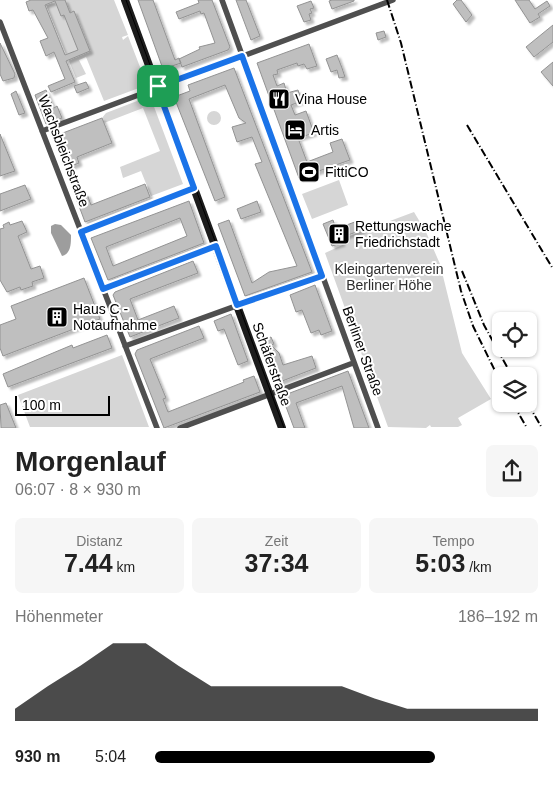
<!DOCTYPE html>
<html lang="de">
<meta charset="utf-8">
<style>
:root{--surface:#fff;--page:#f6f6f6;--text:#222;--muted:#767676;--accent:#000}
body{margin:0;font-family:Helvetica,sans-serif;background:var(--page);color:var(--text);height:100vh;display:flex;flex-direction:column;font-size:19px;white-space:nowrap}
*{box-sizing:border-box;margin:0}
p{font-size:16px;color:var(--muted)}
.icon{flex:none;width:28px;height:28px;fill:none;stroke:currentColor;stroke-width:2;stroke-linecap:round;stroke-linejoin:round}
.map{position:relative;height:428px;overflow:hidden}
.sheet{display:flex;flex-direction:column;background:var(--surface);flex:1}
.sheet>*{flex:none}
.fabs{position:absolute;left:492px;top:312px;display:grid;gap:10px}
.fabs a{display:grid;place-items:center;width:45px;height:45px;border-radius:8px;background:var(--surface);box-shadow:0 1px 4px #0004;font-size:25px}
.scale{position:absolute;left:15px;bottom:12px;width:95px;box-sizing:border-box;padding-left:5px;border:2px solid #000;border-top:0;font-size:14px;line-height:18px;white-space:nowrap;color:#000;-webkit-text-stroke:4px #fff;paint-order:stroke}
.pin{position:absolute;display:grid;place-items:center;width:42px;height:42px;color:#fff;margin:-21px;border-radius:10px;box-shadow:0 2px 8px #0006}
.round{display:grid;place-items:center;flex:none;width:52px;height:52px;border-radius:8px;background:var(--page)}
.head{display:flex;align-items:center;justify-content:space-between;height:85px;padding:0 15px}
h1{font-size:28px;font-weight:700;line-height:38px}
.figures{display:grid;grid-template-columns:repeat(3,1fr);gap:8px;height:85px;padding:5px 15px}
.figures div{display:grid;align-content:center;border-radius:8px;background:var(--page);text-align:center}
.figures b{font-size:25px;font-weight:700}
.figures small{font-size:14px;font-weight:400}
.figures p{font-size:14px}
.chart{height:140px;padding:10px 15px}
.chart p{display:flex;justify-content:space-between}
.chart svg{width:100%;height:90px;margin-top:5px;fill:var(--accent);opacity:.7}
ul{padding:0 15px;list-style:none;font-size:16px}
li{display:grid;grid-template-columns:80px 60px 1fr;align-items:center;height:38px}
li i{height:12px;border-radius:6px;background:var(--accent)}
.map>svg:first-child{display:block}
.green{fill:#d6d6d6}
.water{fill:#9d9d9d}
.building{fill:#bfbfbf;stroke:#939393;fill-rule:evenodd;filter:url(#shadow)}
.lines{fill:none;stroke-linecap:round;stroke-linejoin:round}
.street{stroke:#4f4f4f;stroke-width:5.5}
.secondary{stroke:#1c1c1c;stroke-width:8}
.tram{stroke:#000;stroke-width:1}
.rail{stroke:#000;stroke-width:2;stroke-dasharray:8 2.5 1 2.5;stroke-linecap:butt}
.route-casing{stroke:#fff;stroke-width:10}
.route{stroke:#1a73e8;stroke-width:6}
.labels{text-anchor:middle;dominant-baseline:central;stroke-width:4;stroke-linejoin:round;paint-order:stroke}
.poi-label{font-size:14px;fill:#000;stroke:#fff;text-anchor:start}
.street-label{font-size:14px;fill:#000;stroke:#fff}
.park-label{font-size:14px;fill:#2d2d2d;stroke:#fff}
</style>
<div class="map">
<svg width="553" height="428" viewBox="0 0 553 428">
<defs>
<filter id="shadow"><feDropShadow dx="3" dy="3" stdDeviation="1" flood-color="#0004"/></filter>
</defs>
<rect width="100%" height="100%" fill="#fff"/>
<path class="green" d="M59,0h55l14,35 -6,2 1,3 5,-4 19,49 -43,16 -18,-44 -7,3 7,14 -10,4 -30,-73z
M150,96l33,88 -32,12 -10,-25 -18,7 -3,-11 40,-16 -17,-43 -39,15 -2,-5 4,-5z
M207 118a7 7 0 1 1 14 0a7 7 0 1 1-14 0Z
M339,180l9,25 -36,14 -10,-25z
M414,212l12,20 14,32 22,89 29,46 -33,19 4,7 -4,2h-27l-1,-2 -4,3 -38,-1 -63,-174 24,-11 -2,-5z
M122,355l27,72h-119l-12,-32z"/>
<path class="water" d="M55,224l6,1 10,10c0,8 0,19 -9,21l-11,-23v-7z"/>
<path class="building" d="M31,0h34l5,13 4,-2 16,40 -24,10 9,21 -24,10 -3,-6 17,-7 -11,-27 -8,4 -6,-15 8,-3 -15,-28 -4,1 -3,-9zM55,1l6,15 3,-1 14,35 -13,5 -20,-50z
M138,0h15l22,60 4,-2 2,5 -18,6z
M198,0h14l18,47 -2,3 -46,17 -3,-8 21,-10 -1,-2 16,-4 -11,-30 -3,1 -1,-3 -21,8 -3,-7 23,-9z
M236,0h10l14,36 -9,4z
M332,0h22v1l-22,8 -3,-8z
M457,0h4l11,15 -6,7 -13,-18z
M515,0h14l6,9 12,-8 3,5 -12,8 2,3 -10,6z
M311,1l3,7 -4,1 2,4 -3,1 2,6 -7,2 -7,-16z
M553,25v17l-19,15 -8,-10z
M384,31l2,6 -8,3 -2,-7z
M0,43l15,31 -1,4 -11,3 -3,-7z
M309,44l8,22 -10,3 -3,-5 -6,2 -1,-3 -20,7 1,4 -5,1 4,11 7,-3 3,10 11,-3 4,11 -11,4 4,10 11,-4 8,22 -16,5 9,24 26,-10 -3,-9 12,-4 8,21 -51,18 -42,-115z
M337,55l5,13 3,9 -6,1 -2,-8 -6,2 -5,-13z
M553,62v24l-12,-14z
M234,68l78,204 -67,24 -27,-72 11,-4 23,63 17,-11 28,-6 -42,-102 7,-2 -10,-25 -15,5 -5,-15 14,-4 -7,-5 -14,-33 -36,14 36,98 -10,4 -41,-104 16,-6 -2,-6z
M86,82l3,6 -12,5 -3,-7z
M46,90l8,18 3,-2 5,12 -16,6 -11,-29z
M16,91l9,22 -6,2 -8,-21z
M102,118l10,25 -35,14 2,6 -12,5 -12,-32z
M0,134l15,37 -15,5z
M145,184l5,13 -65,25 -9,-24 11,-4 4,11z
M25,185l6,14 -31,12v-17z
M189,201l15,42 -96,37 -17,-42zM180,218l7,18 -74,30 -7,-19z
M257,201l4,11 -20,7 -4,-10z
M333,220l3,9 24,-9 4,9 -24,9 2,5 -10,3 -9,-22z
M22,221l5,11 -9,4 13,33 9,-3 4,12 -12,4 1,4 -12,4 -1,-3 -13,5 -7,-12v-51l4,-1 -1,-3 6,-3 1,3z
M193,261l5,12 -68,26 8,21 36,-14 5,12 -49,19 -17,-42 2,-3z
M84,278l16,41 -97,37 -3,-8v-23l16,-6 -5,-13z
M315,285l17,46 -11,4 -2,-5 -8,3 -9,-23 -6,2 -6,-17z
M231,314l17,47 -10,4 -14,-36 -6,2 -4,-10z
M199,326l5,12 -54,21 16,39 -3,1 5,13 76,-30 -1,-2 11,-4 6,16 -96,36 -29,-74 2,-4z
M107,335l5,13 -104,39 -5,-13 69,-29 1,3z
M271,337l3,7 -3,1 8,8 4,12 29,-9 4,12 -39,15 -3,-1 -13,-41z
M348,371l21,57h-15l-12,-42 -46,17 9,25h-11l-12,-32z
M6,403l10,25h-15l-1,-23z"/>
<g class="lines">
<path class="street" d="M222,0l156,428
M0,22l157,406
M42,131l351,-131
M81,232l113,-44
M103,289l113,-43
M125,346l197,-71
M180,428l173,-65"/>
<path class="secondary" d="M125,0l157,428"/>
<path class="tram" d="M126,0l158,428"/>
<path class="rail" d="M387,0l14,43 60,248 12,35 28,57
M467,125l86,144
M462,271l22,54 28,51
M513,404l14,24
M528,404l14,24"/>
</g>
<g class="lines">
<g class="route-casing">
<path id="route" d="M242,56l80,220 -85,29 -21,-59 -113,43 -22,-57 113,-44 -37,-101z"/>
</g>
<use href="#route" class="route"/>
</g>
<defs>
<g id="restaurant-square" transform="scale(1.125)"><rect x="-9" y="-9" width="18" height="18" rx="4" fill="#000" stroke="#fff"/><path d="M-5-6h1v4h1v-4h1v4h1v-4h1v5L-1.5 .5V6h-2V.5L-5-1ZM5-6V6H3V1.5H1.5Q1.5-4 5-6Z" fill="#fff"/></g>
<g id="hotel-square" transform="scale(1.125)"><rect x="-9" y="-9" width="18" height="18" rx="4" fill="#000" stroke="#fff"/><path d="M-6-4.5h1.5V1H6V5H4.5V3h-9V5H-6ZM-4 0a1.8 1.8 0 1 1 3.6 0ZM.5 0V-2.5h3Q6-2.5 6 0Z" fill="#fff"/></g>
<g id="stadium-square" transform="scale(1.125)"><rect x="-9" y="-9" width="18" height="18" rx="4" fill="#000" stroke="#fff"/><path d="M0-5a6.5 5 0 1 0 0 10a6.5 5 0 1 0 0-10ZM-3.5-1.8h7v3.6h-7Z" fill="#fff"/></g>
<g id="building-square" transform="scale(1.125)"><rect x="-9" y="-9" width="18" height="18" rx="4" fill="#000" stroke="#fff"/><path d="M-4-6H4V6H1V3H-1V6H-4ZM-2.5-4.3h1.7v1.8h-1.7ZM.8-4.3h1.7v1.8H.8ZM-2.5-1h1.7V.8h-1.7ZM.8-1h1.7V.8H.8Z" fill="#fff"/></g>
</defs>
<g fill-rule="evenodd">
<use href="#restaurant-square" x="279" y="99"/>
<use href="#hotel-square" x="295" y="130"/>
<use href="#stadium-square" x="309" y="172"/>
<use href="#building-square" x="339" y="234"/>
<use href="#building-square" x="57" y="317"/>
</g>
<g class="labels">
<g class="poi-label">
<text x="295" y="99">Vina House</text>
<text x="311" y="130">Artis</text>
<text x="325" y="172">FittiCO</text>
<text x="355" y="226">Rettungswache<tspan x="355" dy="16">Friedrichstadt</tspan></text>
<text x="73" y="309">Haus C -<tspan x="73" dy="16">Notaufnahme</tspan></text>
</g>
<g class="street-label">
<text transform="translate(64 151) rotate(69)">Wachsbleichstraße</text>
<text transform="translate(363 351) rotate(70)">Berliner Straße</text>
<text transform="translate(272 364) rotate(70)">Schäferstraße</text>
</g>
<g class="park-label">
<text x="389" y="269">Kleingartenverein<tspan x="389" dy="16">Berliner Höhe</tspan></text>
</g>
</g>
</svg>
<div class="fabs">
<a><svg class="icon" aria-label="locate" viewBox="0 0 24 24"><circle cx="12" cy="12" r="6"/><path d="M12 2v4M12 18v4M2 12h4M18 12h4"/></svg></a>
<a><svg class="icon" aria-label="layers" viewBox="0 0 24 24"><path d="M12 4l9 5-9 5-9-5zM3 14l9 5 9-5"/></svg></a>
</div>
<div class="scale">100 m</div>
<div class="pin" style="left:158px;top:86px;background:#1e9e55"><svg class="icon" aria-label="arrive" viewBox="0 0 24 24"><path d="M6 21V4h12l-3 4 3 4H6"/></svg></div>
</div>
<section class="sheet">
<div class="head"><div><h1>Morgenlauf</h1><p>06:07 · 8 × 930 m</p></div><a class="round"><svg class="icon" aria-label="share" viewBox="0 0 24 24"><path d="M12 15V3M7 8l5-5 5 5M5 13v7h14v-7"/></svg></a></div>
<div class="figures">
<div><p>Distanz</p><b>7.44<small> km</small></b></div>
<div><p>Zeit</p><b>37:34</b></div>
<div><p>Tempo</p><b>5:03<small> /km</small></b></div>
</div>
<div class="chart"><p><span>Höhenmeter</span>186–192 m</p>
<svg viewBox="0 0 160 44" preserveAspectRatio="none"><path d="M0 44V38L10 27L20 17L30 6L40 6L50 17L60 27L70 27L80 27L90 27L100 27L110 33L120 38L130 38L140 38L150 38L160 38V44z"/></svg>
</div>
<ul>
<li><b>930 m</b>5:04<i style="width:73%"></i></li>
</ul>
</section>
